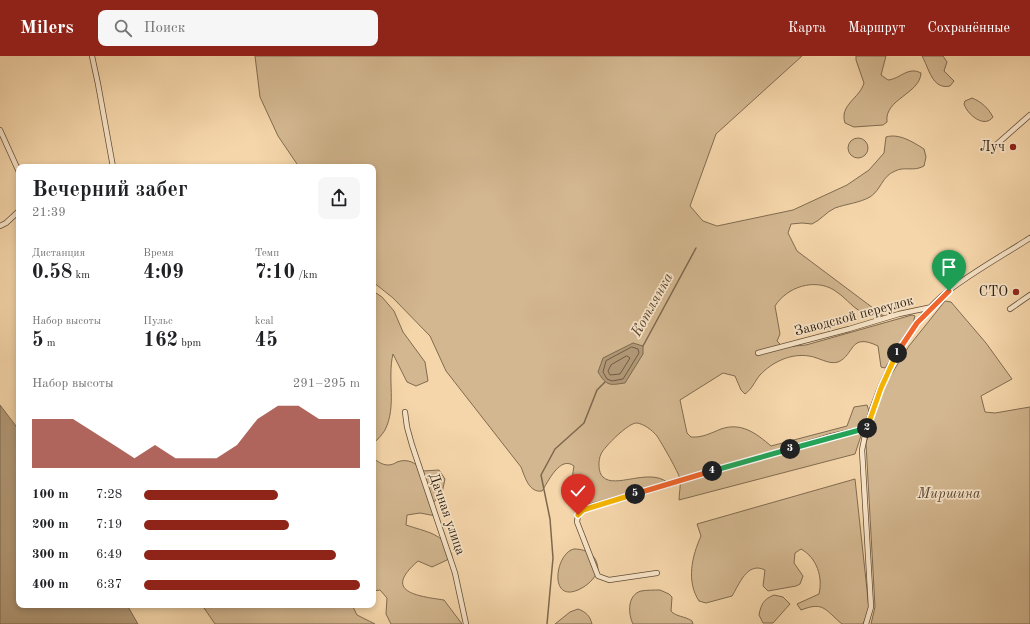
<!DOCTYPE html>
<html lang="ru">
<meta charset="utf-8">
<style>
:root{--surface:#fff;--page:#f6f6f6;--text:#202124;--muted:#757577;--accent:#8f2418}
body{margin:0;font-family:"Old Standard TT",serif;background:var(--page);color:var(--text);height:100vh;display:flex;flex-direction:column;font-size:15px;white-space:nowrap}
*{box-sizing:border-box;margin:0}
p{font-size:13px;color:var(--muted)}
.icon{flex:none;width:22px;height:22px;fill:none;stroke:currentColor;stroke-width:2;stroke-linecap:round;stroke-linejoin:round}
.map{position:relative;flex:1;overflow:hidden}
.sheet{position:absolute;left:16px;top:108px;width:360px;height:444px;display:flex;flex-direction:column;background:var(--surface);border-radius:8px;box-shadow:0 2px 6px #0003}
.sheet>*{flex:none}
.pin{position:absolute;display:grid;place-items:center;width:34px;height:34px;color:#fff;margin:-41px -17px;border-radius:50% 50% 50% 0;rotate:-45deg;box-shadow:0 0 4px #0007}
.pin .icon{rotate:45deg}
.km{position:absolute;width:20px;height:20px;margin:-10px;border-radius:50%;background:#222;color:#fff;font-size:11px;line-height:20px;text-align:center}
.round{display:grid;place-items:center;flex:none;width:42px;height:42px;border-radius:8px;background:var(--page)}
.summary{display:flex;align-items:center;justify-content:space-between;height:68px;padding:0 16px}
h1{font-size:22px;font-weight:600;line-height:30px}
.metrics{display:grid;grid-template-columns:repeat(3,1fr);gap:6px;height:68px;padding:4px 16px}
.metrics div{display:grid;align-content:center}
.metrics b{font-size:20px;font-weight:600}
.metrics small{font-size:11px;font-weight:400}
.metrics p{font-size:11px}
.chart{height:112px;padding:8px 16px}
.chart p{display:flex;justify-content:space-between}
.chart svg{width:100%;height:72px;margin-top:4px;fill:var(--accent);opacity:.7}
ul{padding:0 16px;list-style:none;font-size:13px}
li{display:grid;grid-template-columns:64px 48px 1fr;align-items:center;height:30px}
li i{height:10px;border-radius:5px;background:var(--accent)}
header{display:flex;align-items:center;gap:24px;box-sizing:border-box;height:56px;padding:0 20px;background:var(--accent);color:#fff}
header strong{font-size:19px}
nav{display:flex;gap:22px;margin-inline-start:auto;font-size:14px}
.search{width:280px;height:36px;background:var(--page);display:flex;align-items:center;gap:10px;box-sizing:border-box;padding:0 14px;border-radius:8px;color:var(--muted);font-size:15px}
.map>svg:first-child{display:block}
.green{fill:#d3b790;stroke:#806b50}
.water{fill:#b19876;stroke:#7d684e}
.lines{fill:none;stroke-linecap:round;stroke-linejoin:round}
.shore{stroke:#705c44;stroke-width:1}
.stream{stroke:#7d684e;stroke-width:1.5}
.minor-casing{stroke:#604d37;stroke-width:6}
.minor{stroke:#f8e4c8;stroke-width:4.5}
.split-1-casing{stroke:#fff;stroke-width:8}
.split-2-casing{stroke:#fff;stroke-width:8}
.split-3-casing{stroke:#fff;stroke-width:8}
.split-4-casing{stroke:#fff;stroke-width:8}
.split-5-casing{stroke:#fff;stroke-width:8}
.split-6-casing{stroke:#fff;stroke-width:8}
.split-1{stroke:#f0652b;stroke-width:5}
.split-2{stroke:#f5b400;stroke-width:5}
.split-3{stroke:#22a559;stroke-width:5}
.split-4{stroke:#22a559;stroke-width:5}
.split-5{stroke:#f0652b;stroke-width:5}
.split-6{stroke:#f5b400;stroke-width:5}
.poi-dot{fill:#8f2418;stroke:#f8e4c8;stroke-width:1.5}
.labels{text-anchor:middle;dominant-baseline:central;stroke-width:3.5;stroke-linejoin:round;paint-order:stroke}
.poi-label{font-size:14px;fill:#2e1f11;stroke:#f8e4c8;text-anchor:end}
.street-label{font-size:14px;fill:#2e1f11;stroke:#f8e4c8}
.park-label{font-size:14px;font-style:italic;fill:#574531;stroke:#f8e4c8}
.water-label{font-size:15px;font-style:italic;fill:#5c4934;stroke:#f8e4c8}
</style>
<header>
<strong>Milers</strong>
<div class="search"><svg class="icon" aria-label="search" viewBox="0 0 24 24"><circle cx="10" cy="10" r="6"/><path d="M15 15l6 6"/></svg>Поиск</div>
<nav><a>Карта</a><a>Маршрут</a><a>Сохранённые</a></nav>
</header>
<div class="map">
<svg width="1030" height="568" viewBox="0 0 1030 568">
<rect width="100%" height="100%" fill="#f5d6aa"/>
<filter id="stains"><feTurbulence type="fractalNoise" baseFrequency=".005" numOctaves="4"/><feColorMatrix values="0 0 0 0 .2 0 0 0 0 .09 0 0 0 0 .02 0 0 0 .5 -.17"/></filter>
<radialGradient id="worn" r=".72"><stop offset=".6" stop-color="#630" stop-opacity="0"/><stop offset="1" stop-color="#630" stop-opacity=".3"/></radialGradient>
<path class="green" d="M255,0h547l-86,78 -26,72 13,15 14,5 76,-16 54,-25 22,-15 15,-17 2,-16c13,-4 27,5 38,12l2,8 -2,9c-11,6 -19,0 -29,5 -13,5 -14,19 -25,26 -11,6 -24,7 -35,11 -9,4 -14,12 -23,16l-10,-1 -11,1 -3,9 9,18 88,66c-9,-3 -15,-1 -24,-5 -10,-6 -17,-16 -27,-22 -20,-12 -47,-3 -59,16l5,28 -3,7 6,6 23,-2 106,-30 3,1 -2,7 -28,45 -4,-1 -3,-21c-29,-14 -23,9 -40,16 -9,3 -20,-5 -29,-6 -18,-3 -37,6 -49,19 -6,7 -7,13 -15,19l-4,-4 -6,-14 -12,-3 -43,27 7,33 4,4c11,1 20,-4 30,-8 20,-7 35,4 50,17l76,-20 7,-19 13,-2 2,6 -14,43 -176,46c0,-6 2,-15 1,-21 -1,-6 -19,-37 -23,-43 -5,-6 -13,-12 -20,-13 -8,-1 -33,24 -36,31 -3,6 -3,19 2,23 12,12 45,-9 64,5l-85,24 -5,-3c-4,-13 -6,-22 -3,-37 -14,-11 -26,16 -32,25 -13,2 -17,-14 -21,-24l-75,-96 -16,-35 -37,-38 -20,-16v-115h-74l-21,-31 -18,-39z
M856,0h30l-5,19 7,5c12,-1 20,-14 33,-7 -1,21 -37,26 -34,49l-4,3 -29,2 -9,-4c-6,-18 15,-25 19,-40l-8,-23z
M922,0h21l4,6 -3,9 10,10 -4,5c-18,4 -21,-18 -28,-30z
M972,42c10,4 16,10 21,19 -9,12 -26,-3 -29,-13l1,-3z
M848 92a10 10 0 1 1 20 0a10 10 0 1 1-20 0Z
M373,235l9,6 12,14 9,21 22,30 3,19 -12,5 -9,-4 -14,-28c-6,25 4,52 -8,76 -3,5 -8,10 -12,14z
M945,245l6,1 35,41 26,36 -31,17 4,16 10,1 35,-6v217h-159l4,-17 -9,-164 18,-57 25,-40z
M373,402c4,3 9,7 15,7 3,0 6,-1 9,-3 11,-4 19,1 26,9l16,-1 6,9 -3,14 -9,10 3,13 -16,-3 -13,2 -1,10c20,7 39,8 46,31l-5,4 -15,7 -14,-6c-36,31 -1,35 26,39l18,24h-71l-5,-10 1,-16 -7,-8 -7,1z
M855,423l13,120 1,12 -6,13h-21c-17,-14 -18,-23 -41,-14l-4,-6 22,-10c4,-17 -2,-36 -18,-45l-6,4 -1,10 9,13 -3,8 -4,2 -28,5 -5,-5 2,-16c-18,-9 -26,15 -33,26l-26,7 -7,-2c-13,-20 -7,-45 2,-65l-4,-12z
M574,493c14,0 24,7 24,22 -4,8 -10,14 -18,18 -32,16 -25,-36 -6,-40z
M660,534l9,4 3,3 -1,14c5,6 14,5 21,10l1,3h-60c-5,-10 -6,-29 8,-33 6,-1 13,-1 19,-1z
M774,539l9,2 7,7 -17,19h-10l-4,-8c2,-11 5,-16 15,-20z
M202,549h150l5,10 18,9h-160z
M578,553c8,3 12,7 14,15h-37l15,-12z"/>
<path class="water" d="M633,287l10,3v8l-18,29c-15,2 -18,4 -27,-11l5,-14z
M0,349l19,25v175h108l11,19h-138z"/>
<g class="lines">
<path class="shore" d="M632,291l6,2 1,4 -16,26 -11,2 -5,-2 -4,-7 3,-11z
M627,300l3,2 -10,16 -10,1 -2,-4 3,-6z"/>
<path class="stream" d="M643,290l53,-98
M547,568l6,-66 -3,-39 -9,-44 14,-26 29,-26 13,-33 8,-8"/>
<g class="minor-casing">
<path id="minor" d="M92,0l6,28 15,83
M0,74l19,42
M996,89l34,-30
M0,170l6,-3 13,-12
M1010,253l20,-14
M758,297l91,-24 50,-15 33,-7
M405,356l2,15 5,18 43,128 11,51
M657,517l-48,7 -11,-4 -21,-54 1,-7 5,-5 249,-74 35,-8
M866,568l5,-17 -9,-157c9,-55 39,-118 81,-155 26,-21 59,-39 87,-57"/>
</g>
<use href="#minor" class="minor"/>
</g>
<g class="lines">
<g class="split-1-casing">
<path id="split-1" d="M897,297l20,-30 32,-32"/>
</g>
<g class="split-2-casing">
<path id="split-2" d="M867,372l14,-40 16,-35"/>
</g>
<g class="split-3-casing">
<path id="split-3" d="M790,393l77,-21"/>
</g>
<g class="split-4-casing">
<path id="split-4" d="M712,415l78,-22"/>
</g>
<g class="split-5-casing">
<path id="split-5" d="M635,438l77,-23"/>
</g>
<g class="split-6-casing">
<path id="split-6" d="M578,459l5,-5 52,-16"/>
</g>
<use href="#split-1" class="split-1"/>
<use href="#split-2" class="split-2"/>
<use href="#split-3" class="split-3"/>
<use href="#split-4" class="split-4"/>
<use href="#split-5" class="split-5"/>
<use href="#split-6" class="split-6"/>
</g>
<g class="poi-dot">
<circle cx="1013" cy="91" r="4"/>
<circle cx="1016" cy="236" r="4"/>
</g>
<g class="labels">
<g class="poi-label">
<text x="1005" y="91">Луч</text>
<text x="1008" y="236">СТО</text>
</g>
<g class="street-label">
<text transform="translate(854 260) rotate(-15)">Заводской переулок</text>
<text transform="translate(447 458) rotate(71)">Дачная улица</text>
</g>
<g class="park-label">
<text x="949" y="438">Миршина</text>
</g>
<g class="water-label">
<text transform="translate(653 249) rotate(-61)">Котлянка</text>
</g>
</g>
<rect width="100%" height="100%" filter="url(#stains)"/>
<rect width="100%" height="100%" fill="url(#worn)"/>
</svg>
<div class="pin" style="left:949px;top:235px;background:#1e9e55"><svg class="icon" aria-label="arrive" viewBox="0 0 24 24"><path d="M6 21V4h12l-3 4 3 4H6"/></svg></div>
<div class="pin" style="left:578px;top:459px;background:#d93025"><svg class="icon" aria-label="check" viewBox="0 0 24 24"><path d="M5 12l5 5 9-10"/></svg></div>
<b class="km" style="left:897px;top:297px">1</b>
<b class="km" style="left:867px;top:372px">2</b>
<b class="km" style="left:790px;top:393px">3</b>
<b class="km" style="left:712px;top:415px">4</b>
<b class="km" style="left:635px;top:438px">5</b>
<section class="sheet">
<div class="summary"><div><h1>Вечерний забег</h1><p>21:39</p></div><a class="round"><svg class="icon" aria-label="share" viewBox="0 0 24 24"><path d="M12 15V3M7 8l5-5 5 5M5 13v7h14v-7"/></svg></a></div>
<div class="metrics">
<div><p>Дистанция</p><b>0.58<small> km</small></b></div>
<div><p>Время</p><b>4:09</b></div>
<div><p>Темп</p><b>7:10<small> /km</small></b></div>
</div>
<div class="metrics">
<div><p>Набор высоты</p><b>5<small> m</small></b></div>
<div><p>Пульс</p><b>162<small> bpm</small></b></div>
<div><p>kcal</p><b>45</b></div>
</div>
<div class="chart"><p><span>Набор высоты</span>291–295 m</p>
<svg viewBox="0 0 160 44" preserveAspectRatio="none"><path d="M0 44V14L10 14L20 14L30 22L40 30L50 38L60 30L70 38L80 38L90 38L100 30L110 14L120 6L130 6L140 14L150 14L160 14V44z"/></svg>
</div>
<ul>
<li><b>100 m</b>7:28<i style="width:62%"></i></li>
<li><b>200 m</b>7:19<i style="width:67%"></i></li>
<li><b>300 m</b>6:49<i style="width:89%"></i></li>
<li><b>400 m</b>6:37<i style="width:100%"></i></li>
</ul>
</section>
</div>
